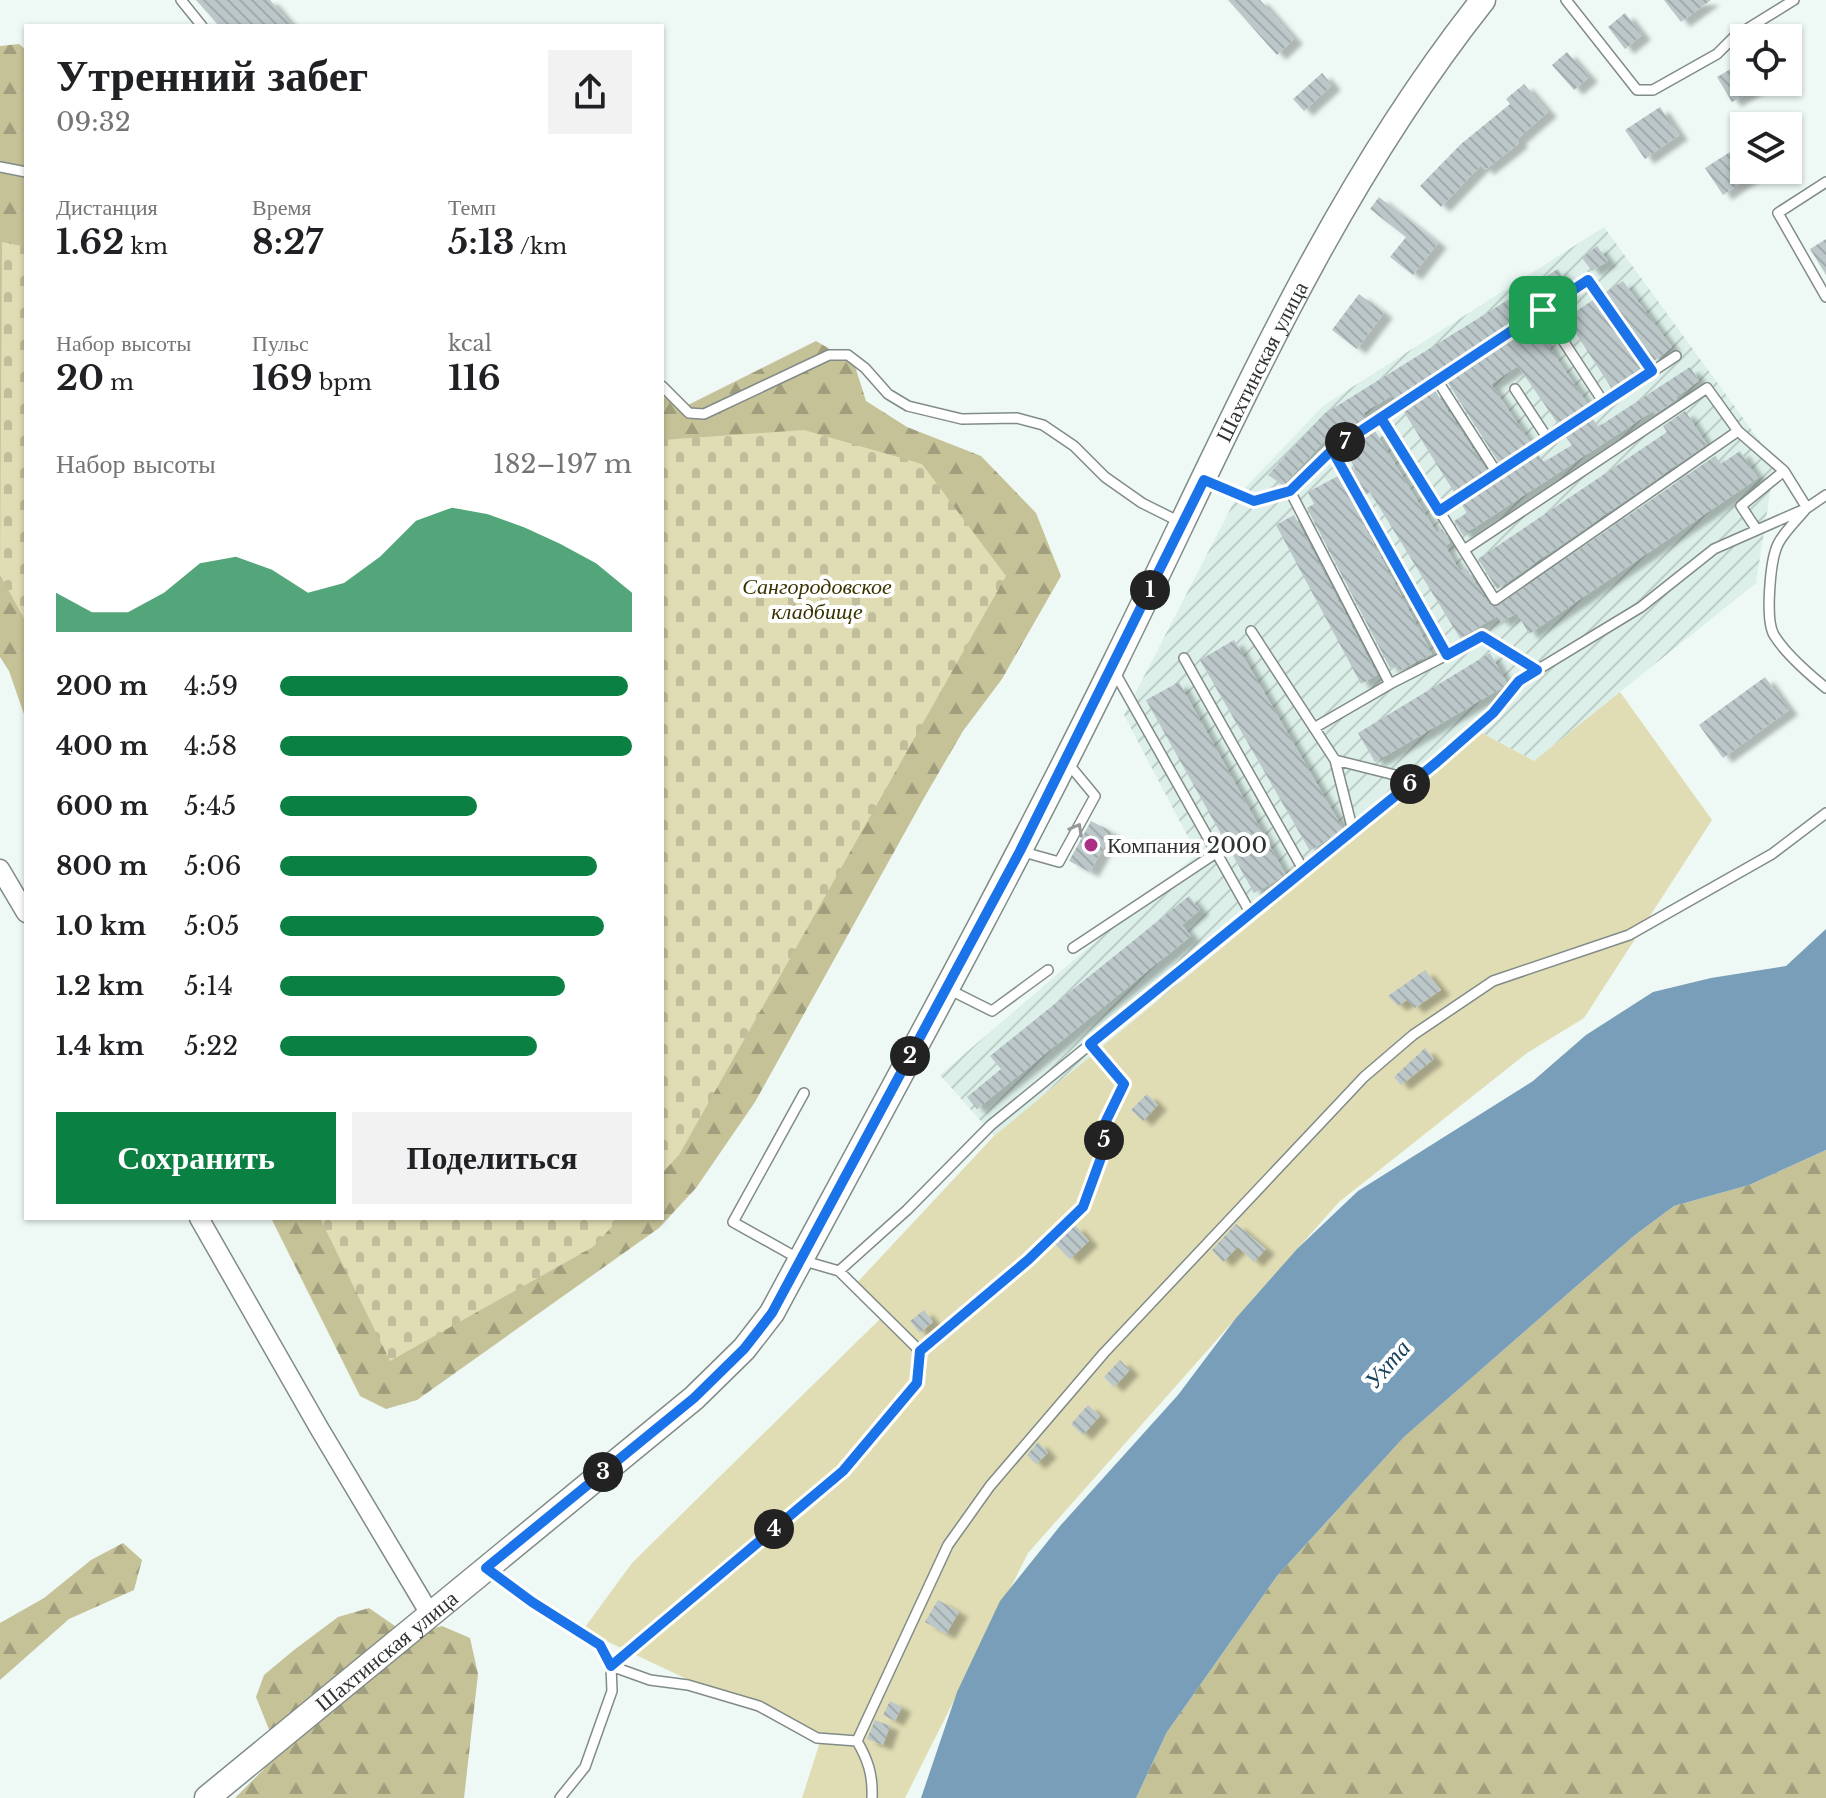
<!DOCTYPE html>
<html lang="ru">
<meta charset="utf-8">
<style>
:root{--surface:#fff;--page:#f2f2f2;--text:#202124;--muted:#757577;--accent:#0b8043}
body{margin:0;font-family:"Libre Baskerville",serif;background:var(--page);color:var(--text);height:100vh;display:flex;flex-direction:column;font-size:30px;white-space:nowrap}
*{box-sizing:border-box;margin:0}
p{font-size:26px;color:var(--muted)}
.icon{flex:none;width:44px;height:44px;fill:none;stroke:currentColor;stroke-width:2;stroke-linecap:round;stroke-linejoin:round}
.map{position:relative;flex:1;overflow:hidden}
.drawer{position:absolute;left:24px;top:24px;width:640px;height:1196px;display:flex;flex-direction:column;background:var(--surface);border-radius:0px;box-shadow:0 2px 6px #0004}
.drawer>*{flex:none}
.tools{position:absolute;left:1730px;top:24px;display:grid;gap:16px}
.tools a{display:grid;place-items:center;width:72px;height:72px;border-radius:0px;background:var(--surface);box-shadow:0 2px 6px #0004;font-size:40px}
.pin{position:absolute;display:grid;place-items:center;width:68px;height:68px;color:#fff;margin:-34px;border-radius:16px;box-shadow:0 4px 12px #0006}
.km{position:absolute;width:40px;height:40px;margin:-20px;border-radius:50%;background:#222;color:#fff;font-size:22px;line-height:40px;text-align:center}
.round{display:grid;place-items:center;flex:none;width:84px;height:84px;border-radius:0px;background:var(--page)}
.summary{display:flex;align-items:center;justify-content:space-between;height:136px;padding:0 32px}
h1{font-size:44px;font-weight:700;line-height:60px}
.stats{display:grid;grid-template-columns:repeat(3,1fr);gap:12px;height:136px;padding:8px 32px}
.stats div{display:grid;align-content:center}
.stats b{font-size:34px;font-weight:700}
.stats small{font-size:22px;font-weight:400}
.stats p{font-size:22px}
.chart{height:224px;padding:16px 32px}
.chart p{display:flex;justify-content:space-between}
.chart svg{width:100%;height:144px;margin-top:8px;fill:var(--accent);opacity:.7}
.cta{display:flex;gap:16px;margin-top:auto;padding:16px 32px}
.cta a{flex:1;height:92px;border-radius:0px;background:var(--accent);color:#fff;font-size:32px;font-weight:700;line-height:92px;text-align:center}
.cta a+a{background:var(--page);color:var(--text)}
ul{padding:0 32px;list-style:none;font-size:26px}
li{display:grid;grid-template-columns:128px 96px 1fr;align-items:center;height:60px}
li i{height:20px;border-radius:10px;background:var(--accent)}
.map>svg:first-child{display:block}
.industrial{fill:url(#industrial-furrows)}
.green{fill:#e0ddb4}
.forest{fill:url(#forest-firs)}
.cemetery{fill:url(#cemetery-stones)}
.water{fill:#799eb9}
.building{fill:url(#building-back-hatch);filter:url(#shadow)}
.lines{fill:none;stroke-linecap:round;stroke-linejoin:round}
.service-casing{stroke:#818b87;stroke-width:12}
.minor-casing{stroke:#818b87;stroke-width:21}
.tertiary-casing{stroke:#818b87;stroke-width:27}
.service{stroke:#fff;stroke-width:9}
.minor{stroke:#fff;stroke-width:18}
.tertiary{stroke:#fff;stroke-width:24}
.oneway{stroke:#969898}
.route-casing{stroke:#fff;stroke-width:16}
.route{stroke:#1a73e8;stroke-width:10}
.poi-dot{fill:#ab3083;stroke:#fff;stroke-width:3}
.labels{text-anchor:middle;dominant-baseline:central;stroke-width:8;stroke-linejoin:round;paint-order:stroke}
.street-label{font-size:22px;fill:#2e3231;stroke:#fff}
.park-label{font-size:22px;font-style:italic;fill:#383300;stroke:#fff}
.poi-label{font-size:22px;fill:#2e3231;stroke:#fff;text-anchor:start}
.water-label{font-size:24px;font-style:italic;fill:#15425f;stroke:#fff}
</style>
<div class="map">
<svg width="1826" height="1798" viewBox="0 0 1826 1798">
<defs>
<pattern id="industrial-furrows" width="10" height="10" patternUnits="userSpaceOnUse" patternTransform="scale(2)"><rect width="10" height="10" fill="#dcf0e9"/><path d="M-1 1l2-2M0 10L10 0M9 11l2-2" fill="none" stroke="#bdcec8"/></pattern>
<pattern id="forest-firs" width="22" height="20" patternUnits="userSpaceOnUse" patternTransform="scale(2)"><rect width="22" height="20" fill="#c5c297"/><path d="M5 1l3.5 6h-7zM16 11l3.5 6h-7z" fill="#a09e7c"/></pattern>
<pattern id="cemetery-stones" width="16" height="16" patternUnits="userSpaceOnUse" patternTransform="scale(2)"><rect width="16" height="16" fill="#e0ddb4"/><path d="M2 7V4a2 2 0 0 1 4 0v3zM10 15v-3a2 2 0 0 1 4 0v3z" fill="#c0be9b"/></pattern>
<pattern id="building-back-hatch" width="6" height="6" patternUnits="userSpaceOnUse" patternTransform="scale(2)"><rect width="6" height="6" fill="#bbc7c9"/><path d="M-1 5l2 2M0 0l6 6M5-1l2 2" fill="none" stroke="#a1abad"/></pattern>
<filter id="shadow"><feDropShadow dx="9" dy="5" stdDeviation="2" flood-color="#0004"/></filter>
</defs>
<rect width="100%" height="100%" fill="#eef9f5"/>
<path class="industrial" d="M1604,227l171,235 -19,121 -222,178 -52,-28 -488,403 -54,-61 257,-221 -73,-139 113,-219 87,-91z"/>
<path class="green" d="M1620,692l92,128 -128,198 -57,35 -188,149 -311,351 -123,245h-103l18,-56 -237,-112 49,-67 249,-245 -29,-30 142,-152 488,-403 52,28z"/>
<path class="forest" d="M19,44l7,6v670l-17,-49 -9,-14v-611z
M816,341l38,22 12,38 41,26 74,29 55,57 25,63 -59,103 -39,52 -39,67 -169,304 -59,86 -37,40 -242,172 -31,9 -26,-13 -89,-178h391v-822l20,12z
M1826,1150v648h-690l31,-66 110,-156 127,-139 231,-202 39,-29 75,-21z
M123,1543l19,17 -8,30 -65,29 -69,61v-57l44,-25 47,-38z
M369,1608l39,27 34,-9 28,12 8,36 -14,124h-229l29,-29 8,-32 -16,-40 8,-22 30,-25 44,-33z"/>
<path class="cemetery" d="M2,242l24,5v375l-26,-47z
M804,430l118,34 84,112 -327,579 -17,18v-733z
M320,1218h300l-27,29 -203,114z"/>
<path class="water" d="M1826,929v221l-77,35 -75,21 -39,29 -231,202 -127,139 -110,156 -31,66h-215l36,-106 43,-91 60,-75 118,-131 58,-77 61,-69 61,-58 175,-110 53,-46 67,-43 58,-14 75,-12z"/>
<path class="building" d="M196,0h74l22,26h-73z
M1228,0h32l34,39 -17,16z
M1664,0h47l-30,22z
M1625,13l17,22 -17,14 -17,-22z
M1567,52l22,25 -15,13 -22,-25z
M1744,61v21h22l-34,20 -15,-25z
M1322,73l10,12 -28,26 -11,-12z
M1524,84l24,28 -31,27 2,4 -34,27 -4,-5 -40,42 -21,-21 41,-42 49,-40 -4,-5z
M1660,107l19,28 -34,24 -20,-29z
M1744,143v27h16l-37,25 -18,-27z
M1379,197l59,46 -25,32 -23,-18 16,-20 -36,-28z
M1826,239v36l-16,-26z
M1597,246l11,15 -16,10 -10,-13z
M1558,269l10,15 -172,115 -3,-4 -30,18 4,5 -30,20 -4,-6 -50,53 -15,-10 56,-61z
M1623,281l49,66 -18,14 -48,-69z
M1359,294l25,19 -27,36 -25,-19z
M1593,300l49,69 -30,20 -46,-71z
M1534,325l54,79 -30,20 -40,-58 -27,18 39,58 -31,21 -51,-80z
M1690,367l9,14 -23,16 1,2 -22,15 -2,-3 -190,124 -9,-14 13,-8 -5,-8 77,-50 5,7 28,-17 -6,-8 27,-18 5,8z
M1435,391l52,80 -33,21 -50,-80z
M1685,411l22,33 -210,145 -19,-30 189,-127 -4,-6z
M1375,431l62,102 5,-4 8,14 -5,3 15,25 6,-3 23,36 6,3 220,-151 6,8 19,-13 18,27 -229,156 -12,-21 -16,9 -4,-6 -37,22 -90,-146 -5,2 -14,-25 4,-1 -10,-17z
M1338,476l94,178 -32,16 -3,-6 -7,4 -83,-160 7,-4 -6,-12z
M1294,515l83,160 -16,9 -85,-159z
M1234,640l109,189 -33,22 -110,-191z
M1490,653l17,30 -2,3 -130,76 -17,-29z
M1765,677l24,33 -66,48 -24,-33z
M1179,682l107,193 -32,18 -108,-193z
M1091,821l21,11 -22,40 -21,-11z
M1189,896l11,14 -18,15 9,11 -214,173 -10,-12 34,-28 -11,-13z
M1425,970l16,20 -26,18 -8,-8 -9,6 -10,-10z
M1425,1048l9,11 -33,26 -7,-8z
M1147,1094l11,11 -15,16 -12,-11z
M1236,1224l30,25 -12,13 -16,-15 -15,15 -11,-12z
M1075,1225l14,16 -19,18 -15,-15z
M924,1310l9,12 -13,11 -10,-12z
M1120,1360l10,10 -16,17 -10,-10z
M1088,1405l12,11 -17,19 -12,-11z
M1038,1442l10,11 -12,11 -9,-9z
M938,1600l21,12 -13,22 -21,-12z
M890,1701l12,6 -7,14 -12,-6z
M875,1720l15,6 -7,19 -16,-6z"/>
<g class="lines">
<g class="service-casing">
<path id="service" d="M181,0l21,26
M1566,0l71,90h16l64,-36 17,-17 60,-37
M0,167l26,5
M1826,182l-48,31 48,84
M1543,310l61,93
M1437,380l60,93
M662,386l27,27 15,1 125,-59h19l17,13 23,26 20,12 54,13 55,-1 26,7 31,21 31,31 37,26 38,19
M1515,389l33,50
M1381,418l207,-138 64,91
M1332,450l49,-32 114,182 243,-169 46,40 -43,35 16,24
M1784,471l23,37
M1204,480l50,21 36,-10 100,193 -76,44
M1290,491l42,-41 115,205 -57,29
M1805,510c-9,11 -21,22 -27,34 -8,16 -13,76 -4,91 11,18 36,40 52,53
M1439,511l237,-155
M1464,550l243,-162 31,43
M1251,631l84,129 18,71
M1447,655l35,-19 55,34
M1184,658l120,213
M1114,671l137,243
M1335,760l80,20
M1020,851l39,11 36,-66 -29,-35
M1073,948l143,-95
M950,990l42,21 56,-41
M804,1093l-71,129 68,38 38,11 68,-61 84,-85 446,-363 56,-49 26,-32 122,-74 73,-58 93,-41 19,-13
M920,1351l108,-91 55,-53 19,-52 4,-34 18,-37 -34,-40
M487,1568l45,34 68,43 11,21 39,14 38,5 71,21 58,32 40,3
M560,1798l25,-31 27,-76 -1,-25 232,-195 74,-88 3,-32 -81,-80
M872,1798c1,-23 -4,-38 -15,-57l91,-196 42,-59 114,-133 260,-276 49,-42 80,-54 136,-46 143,-81 54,-41"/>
</g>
<g class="minor-casing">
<path id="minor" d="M0,869l26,44
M199,1218l120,210 111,186"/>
</g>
<g class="tertiary-casing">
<g id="tertiary">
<path id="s1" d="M207,1798l487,-400 50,-49 28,-36c116,-216 235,-431 343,-651 112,-227 210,-463 368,-662"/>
</g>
</g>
<use href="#service" class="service"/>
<use href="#minor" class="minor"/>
<use href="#tertiary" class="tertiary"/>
</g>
<defs><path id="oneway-chevron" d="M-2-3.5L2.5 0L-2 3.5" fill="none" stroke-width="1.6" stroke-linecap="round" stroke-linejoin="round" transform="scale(2)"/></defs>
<use class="oneway" href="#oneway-chevron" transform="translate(1077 829) rotate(-61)"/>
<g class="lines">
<g class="route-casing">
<path id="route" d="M1543,310l-211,140 -42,41 -36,10 -50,-21 -184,371 -248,462 -28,36 -50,49 -208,170 46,34 68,43 11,21 232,-195 74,-88 3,-32 108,-91 55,-53 19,-52 4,-34 18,-37 -34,-40 347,-282 56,-49 26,-32 18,-11 -55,-34 -35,19 -115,-205 49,-32 58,93 213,-140 -64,-91 -45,30"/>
</g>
<use href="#route" class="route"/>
</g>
<circle class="poi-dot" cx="1091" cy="845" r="8"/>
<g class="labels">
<g class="street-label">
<text stroke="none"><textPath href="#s1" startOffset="1816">Шахтинская улица</textPath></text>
<text stroke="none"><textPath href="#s1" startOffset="232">Шахтинская улица</textPath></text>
</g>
<g class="park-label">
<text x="817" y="586">Сангородовское<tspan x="817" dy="25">кладбище</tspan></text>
</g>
<g class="poi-label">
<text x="1107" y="845">Компания 2000</text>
</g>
<g class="water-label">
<text transform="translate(1387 1364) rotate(-49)">Ухта</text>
</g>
</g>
</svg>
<div class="tools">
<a><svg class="icon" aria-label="locate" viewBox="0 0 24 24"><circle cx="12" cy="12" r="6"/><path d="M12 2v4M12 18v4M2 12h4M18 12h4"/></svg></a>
<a><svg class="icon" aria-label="layers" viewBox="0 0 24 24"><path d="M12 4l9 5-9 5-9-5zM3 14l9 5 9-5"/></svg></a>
</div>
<div class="pin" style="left:1543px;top:310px;background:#1e9e55"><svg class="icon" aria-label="arrive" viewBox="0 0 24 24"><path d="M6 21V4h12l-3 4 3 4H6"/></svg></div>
<b class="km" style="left:1150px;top:590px">1</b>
<b class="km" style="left:910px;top:1056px">2</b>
<b class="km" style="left:603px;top:1472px">3</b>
<b class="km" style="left:774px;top:1529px">4</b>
<b class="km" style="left:1104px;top:1140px">5</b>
<b class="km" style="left:1410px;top:784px">6</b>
<b class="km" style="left:1345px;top:442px">7</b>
<section class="drawer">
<div class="summary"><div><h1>Утренний забег</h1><p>09:32</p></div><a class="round"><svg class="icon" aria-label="share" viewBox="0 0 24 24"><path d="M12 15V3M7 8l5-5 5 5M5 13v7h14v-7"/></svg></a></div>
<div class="stats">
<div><p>Дистанция</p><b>1.62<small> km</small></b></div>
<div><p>Время</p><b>8:27</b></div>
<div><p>Темп</p><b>5:13<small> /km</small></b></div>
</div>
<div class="stats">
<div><p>Набор высоты</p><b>20<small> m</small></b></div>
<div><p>Пульс</p><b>169<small> bpm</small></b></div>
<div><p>kcal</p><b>116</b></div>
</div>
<div class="chart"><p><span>Набор высоты</span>182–197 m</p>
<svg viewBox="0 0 160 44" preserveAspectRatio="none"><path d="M0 44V32L10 38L20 38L30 32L40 23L50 21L60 25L70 32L80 29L90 21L100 10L110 6L120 8L130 12L140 17L150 23L160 32V44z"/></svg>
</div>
<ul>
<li><b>200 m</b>4:59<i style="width:99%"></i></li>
<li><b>400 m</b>4:58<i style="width:100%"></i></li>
<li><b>600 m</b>5:45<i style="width:56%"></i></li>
<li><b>800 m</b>5:06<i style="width:90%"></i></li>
<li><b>1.0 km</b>5:05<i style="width:92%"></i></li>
<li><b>1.2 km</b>5:14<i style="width:81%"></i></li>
<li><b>1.4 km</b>5:22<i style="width:73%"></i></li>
</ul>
<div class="cta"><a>Сохранить</a><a>Поделиться</a></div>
</section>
</div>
